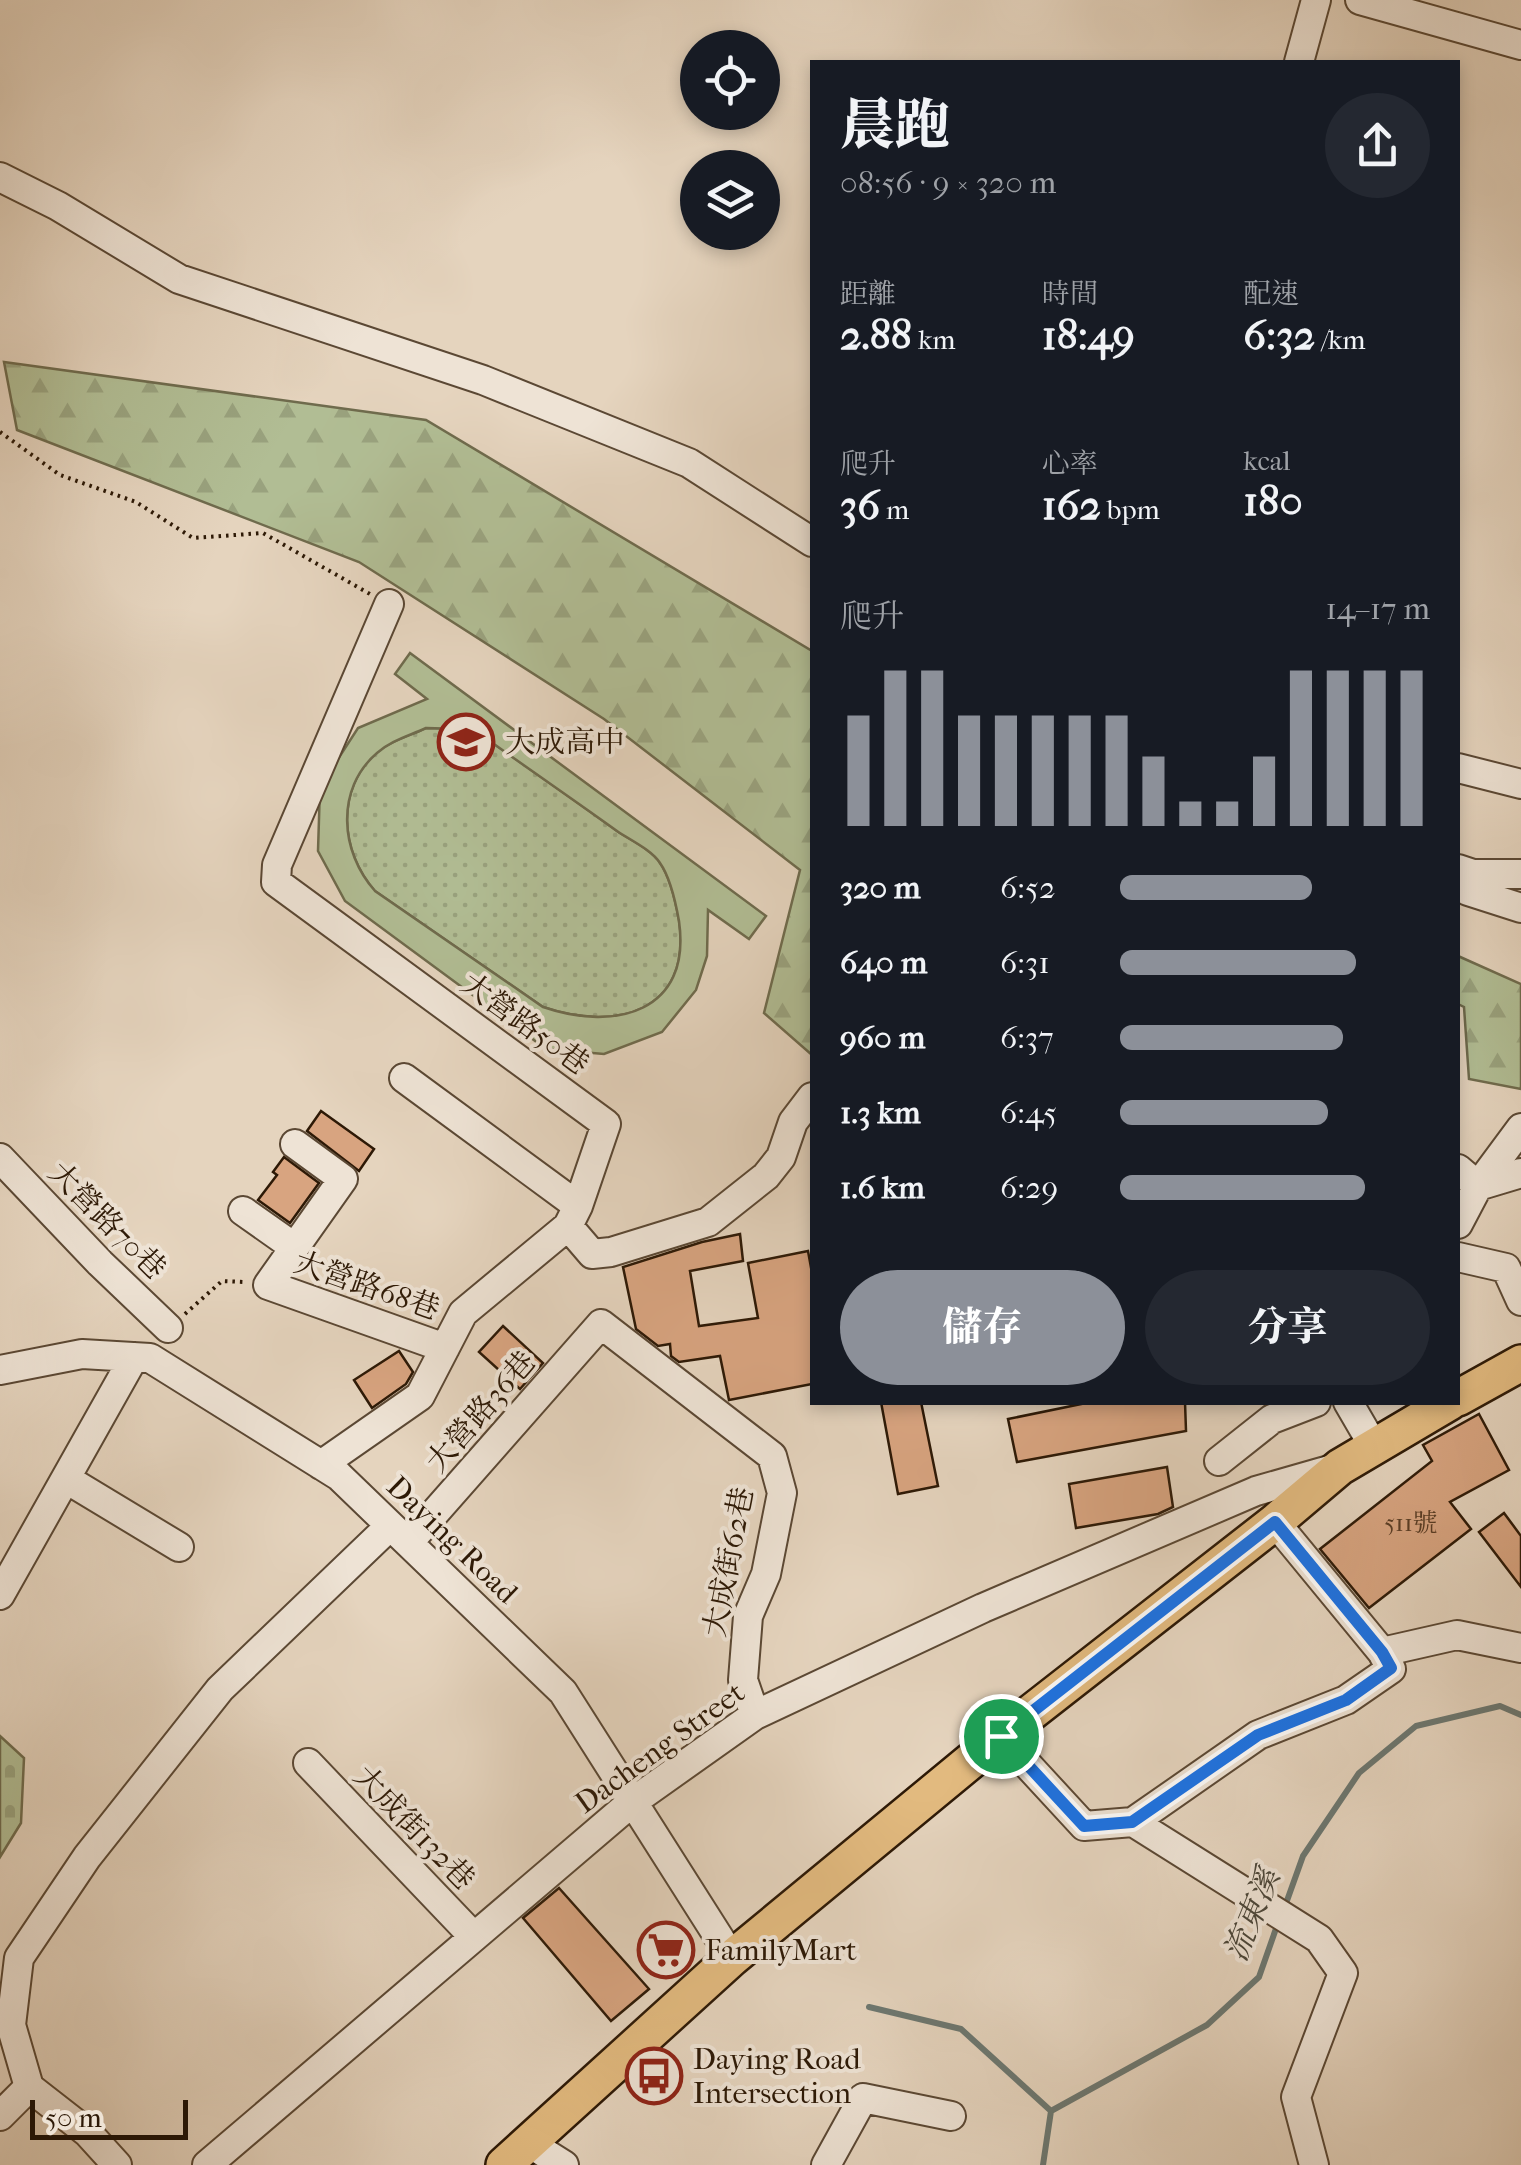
<!DOCTYPE html>
<html lang="zh-TW">
<meta charset="utf-8">
<style>
:root{--surface:#171b24;--page:#242831;--text:#f1f3f6;--muted:#9ea1a6;--accent:#8c9099}
body{margin:0;font-family:"IM FELL French Canon","Noto Serif TC",serif;background:var(--page);color:var(--text);height:100vh;display:flex;flex-direction:column;font-size:38px;white-space:nowrap}
*{box-sizing:border-box;margin:0}
p{font-size:32px;color:var(--muted)}
.icon{flex:none;width:55px;height:55px;fill:none;stroke:currentColor;stroke-width:2;stroke-linecap:round;stroke-linejoin:round}
.map{position:relative;flex:1;overflow:hidden}
.drawer{position:absolute;left:810px;top:60px;width:650px;height:1345px;display:flex;flex-direction:column;background:var(--surface);border-radius:0px;box-shadow:0 5px 15px #0003}
.drawer>*{flex:none}
.tools{position:absolute;left:680px;top:30px;display:grid;gap:20px}
.tools a{display:grid;place-items:center;width:100px;height:100px;border-radius:50%;background:var(--surface);box-shadow:0 5px 15px #0003;font-size:50px}
.scale{position:absolute;left:30px;bottom:25px;width:158px;box-sizing:border-box;padding-left:10px;border:5px solid #2d1906;border-top:0;font-size:28px;line-height:35px;white-space:nowrap;color:#2d1906;-webkit-text-stroke:8px #eee3d5;paint-order:stroke}
.pin{position:absolute;display:grid;place-items:center;width:85px;height:85px;color:#fff;margin:-42px;border:5px solid #fff;border-radius:50%;box-shadow:0 2px 10px #0007}
.round{display:grid;place-items:center;flex:none;width:105px;height:105px;border-radius:52px;background:var(--page)}
.summary{display:flex;align-items:center;justify-content:space-between;height:170px;padding:0 30px}
h1{font-size:55px;font-weight:800;line-height:75px}
.metrics{display:grid;grid-template-columns:repeat(3,1fr);gap:15px;height:170px;padding:10px 30px}
.metrics div{display:grid;align-content:center}
.metrics b{font-size:42px;font-weight:800}
.metrics small{font-size:28px;font-weight:400}
.metrics p{font-size:28px}
.chart{height:280px;padding:20px 30px}
.chart p{display:flex;justify-content:space-between}
.chart svg{width:100%;height:180px;margin-top:10px;stroke:var(--accent);stroke-width:6}
.cta{display:flex;gap:20px;margin-top:auto;padding:20px 30px}
.cta a{flex:1;height:115px;border-radius:60px;background:var(--accent);color:#fff;font-size:40px;font-weight:800;line-height:115px;text-align:center}
.cta a+a{background:var(--page);color:var(--text)}
ul{padding:0 30px;list-style:none;font-size:32px}
li{display:grid;grid-template-columns:160px 120px 1fr;align-items:center;height:75px}
li i{height:25px;border-radius:12px;background:var(--accent)}
.map>svg:first-child{display:block}
.grass{fill:url(#grass-dots);stroke:#6f6b4d;stroke-width:2.5}
.forest{fill:url(#forest-firs);stroke:#6f6b4d;stroke-width:2.5}
.cemetery{fill:url(#cemetery-stones);stroke:#6f6b4d;stroke-width:2.5}
.garden{fill:#b1bd94;stroke:#6f6b4d;stroke-width:2.5;fill-rule:evenodd}
.lines{fill:none;stroke-linecap:round;stroke-linejoin:round}
.stream{stroke:#6d7871;stroke-width:6}
.building{fill:#d8a480;stroke:#2d1906;stroke-width:2.5}
.minor-casing{stroke:#5b4834;stroke-width:32}
.major-casing{stroke:#2d1906;stroke-width:40}
.path{stroke:#2d1906;stroke-width:4;stroke-dasharray:2.5 5;stroke-linecap:butt}
.minor{stroke:#eee3d5;stroke-width:28}
.major{stroke:#e2ba7f;stroke-width:35}
.route-casing{stroke:#fff;stroke-width:20}
.route{stroke:#1a73e8;stroke-width:12}
.labels{text-anchor:middle;dominant-baseline:central;stroke-width:8;stroke-linejoin:round;paint-order:stroke}
.number-label{font-size:25px;fill:#583c24}
.poi-label{font-size:30px;fill:#2d1906;stroke:#eee3d5;text-anchor:start}
.street-label{font-size:30px;fill:#2d1906;stroke:#eee3d5}
.water-label{font-size:32px;font-style:italic;fill:#4d483b;stroke:#eee3d5}
</style>
<div class="map">
<svg width="1521" height="2165" viewBox="0 0 1521 2165">
<defs>
<pattern id="grass-dots" width="8" height="8" patternUnits="userSpaceOnUse" patternTransform="scale(2.5)"><rect width="8" height="8" fill="#b1bd94"/><path d="M2 2h.1M6 6h.1" fill="none" stroke="#99a27e" stroke-width="1.8" stroke-linecap="round"/></pattern>
<pattern id="forest-firs" width="22" height="20" patternUnits="userSpaceOnUse" patternTransform="scale(2.5)"><rect width="22" height="20" fill="#b1bd94"/><path d="M5 1l3.5 6h-7zM16 11l3.5 6h-7z" fill="#99a27e"/></pattern>
<pattern id="cemetery-stones" width="16" height="16" patternUnits="userSpaceOnUse" patternTransform="scale(2.5)"><rect width="16" height="16" fill="#b1bd94"/><path d="M2 7V4a2 2 0 0 1 4 0v3zM10 15v-3a2 2 0 0 1 4 0v3z" fill="#99a27e"/></pattern>
</defs>
<rect width="100%" height="100%" fill="#e5d4be"/>
<filter id="stains"><feTurbulence type="fractalNoise" baseFrequency=".002" numOctaves="4"/><feColorMatrix values="0 0 0 0 .2 0 0 0 0 .09 0 0 0 0 .02 0 0 0 .5 -.17"/></filter>
<radialGradient id="worn" r=".72"><stop offset=".6" stop-color="#630" stop-opacity="0"/><stop offset="1" stop-color="#630" stop-opacity=".3"/></radialGradient>
<path class="grass" d="M426,728l36,1 25,10c43,30 87,61 130,92 13,9 35,19 43,32 10,14 16,41 19,58 13,91 -63,111 -136,86l-168,-116c-35,-39 -40,-102 2,-139 15,-12 32,-16 49,-24z"/>
<path class="forest" d="M4,362l422,58 386,231v404l-48,-42 36,-143 -196,-151 -245,-157 -342,-132z
M1458,956l63,28v105l-52,-10 -5,-72 -6,-3z"/>
<path class="cemetery" d="M0,1736l24,22 -3,65 -21,34z"/>
<path class="garden" d="M410,653l356,263 -17,23 -41,-29 -1,46 -11,34 -34,42 -58,22 -58,-5 -201,-148 -27,-50 2,-64 38,-59 69,-29 -32,-25zM426,728l36,1 25,10c43,31 87,61 130,92 13,9 35,19 43,32 10,14 16,41 19,58 13,91 -63,111 -136,86l-168,-116c-35,-39 -40,-102 2,-138 15,-13 32,-17 49,-25z"/>
<g class="lines">
<path class="stream" d="M1284,1909l19,-53 56,-83 57,-47 84,-20 21,9
M869,2007l92,22 90,82
M1043,2165l8,-54 156,-86 52,-48 20,-57"/>
</g>
<path class="building" d="M321,1111l53,38 -15,22 -52,-40z
M284,1157l35,26 -29,40 -32,-23 19,-25 -4,-3z
M740,1234l3,27 -53,10 9,55 59,-8 -10,-55 60,-12 4,22v111l-83,16 -9,-44 -41,6 -8,-6 -1,-12 -12,2 -22,-17 -13,-62 79,-25z
M503,1326l40,37 -23,26 -41,-37z
M399,1351l14,21 -7,12 -34,24 -18,-28z
M881,1402h40l17,84 -40,8z
M1091,1402h94l1,29 -169,31 -9,-43z
M1479,1414l30,56 -59,32 21,27 -102,79 -49,-59 112,-88 -9,-16z
M1167,1467l6,40 -15,7 -82,14 -7,-44z
M1504,1513l17,23v51l-42,-55z
M559,1888l90,101 -38,32 -88,-103z"/>
<g class="lines">
<g class="minor-casing">
<path id="minor" d="M1360,0l161,45
M1299,62l17,-62
M0,177l58,29 121,73 304,101 206,83 123,79
M1458,768l63,16
M1458,869l15,5h48
M1468,891l53,17
M404,1078l174,128
M295,1144l48,35 -75,106 177,63
M0,1158l100,105 68,65
M1458,1169l20,17 43,-13
M243,1211l51,36
M1458,1224l20,-38 43,-58
M568,1226l24,28 19,-2 97,-30 58,-46 15,-19 12,-35 19,-25
M1458,1257l48,11 15,33
M0,1370l82,-16 68,4 189,118 224,216 169,266
M1348,1402l25,43
M1219,1461l53,-42 44,-17
M321,1465l99,-69 43,-83 105,-87 10,-20 28,-82 -330,-242 1,-17 112,-261
M68,1480l111,67
M409,1542l192,-218 171,132 10,37 -16,81 -18,42 -5,64 12,35
M0,1595l134,-238
M1382,1652l75,-17 64,13
M1001,1736l83,90 49,-4 186,117 24,34 -47,124 18,68
M308,1763l166,174
M1133,1822l125,-87 88,-35 45,-31 -9,-17 -107,-130
M0,2116l29,-29
M529,2143l35,22
M117,2165l-29,-32 -59,-46 -18,-62 8,-67 68,-101 133,-168 170,-163
M207,2165l424,-362 124,-88 228,-107 273,-117 77,-22
M826,2165l37,-67 88,18"/>
</g>
<g class="major-casing">
<path id="major" d="M1458,1398l63,-35
M504,2165l228,-207 269,-222 274,-214 65,-55 110,-65"/>
</g>
<path class="path" d="M0,432l60,43 76,27 57,36 70,-5 107,61
M185,1314l37,-33 21,1"/>
<use href="#minor" class="minor"/>
<use href="#major" class="major"/>
</g>
<g class="lines">
<g class="route-casing">
<path id="route" d="M1275,1522l107,130 9,16 -45,32 -88,35 -126,87 -48,4 -83,-90z"/>
</g>
<use href="#route" class="route"/>
</g>
<defs>
<g id="school-ring" transform="scale(2.875)"><circle r="9.5" fill="#eee3d5" stroke="#8f2418" stroke-width="1.5"/><path d="M0-5L7-2L0 1L-7-2ZM-4 1L0 2.5L4 1V4Q0 6-4 4Z" fill="#8f2418"/></g>
<g id="supermarket-ring" transform="scale(2.875)"><circle r="9.5" fill="#eee3d5" stroke="#8f2418" stroke-width="1.5"/><path d="M-6-5.5h2.5l.6 2H6L4.5 2H-2.5L-4.4-4H-6ZM-1.5 3.2a1.3 1.3 0 1 0 .1 0ZM3 3.2a1.3 1.3 0 1 0 .1 0Z" fill="#8f2418"/></g>
<g id="bus-ring" transform="scale(2.875)"><circle r="9.5" fill="#eee3d5" stroke="#8f2418" stroke-width="1.5"/><path d="M-5-6H5V4H4V6H2V4H-2V6H-4V4H-5ZM-3.5-4V0h7V-4ZM-3.5 1.2v1.5H-2V1.2ZM2 1.2v1.5H3.5V1.2Z" fill="#8f2418"/></g>
</defs>
<g fill-rule="evenodd">
<use href="#school-ring" x="466" y="742"/>
<use href="#supermarket-ring" x="666" y="1950"/>
<use href="#bus-ring" x="654" y="2076"/>
</g>
<g class="labels">
<g class="number-label">
<text x="1411" y="1522">511號</text>
</g>
<g class="poi-label">
<text x="505" y="742">大成高中</text>
<text x="705" y="1950">FamilyMart</text>
<text x="693" y="2059">Daying Road<tspan x="693" dy="34">Intersection</tspan></text>
</g>
<g class="street-label">
<text transform="translate(525 1024) rotate(36)">大營路50巷</text>
<text transform="translate(107 1221) rotate(45)">大營路70巷</text>
<text transform="translate(367 1286) rotate(19)">大營路68巷</text>
<text transform="translate(481 1412) rotate(-49)">大營路36巷</text>
<text transform="translate(452 1540) rotate(44)">Daying Road</text>
<text transform="translate(729 1562) rotate(-79)">大成街62巷</text>
<text transform="translate(660 1748) rotate(-36)">Dacheng Street</text>
<text transform="translate(414 1828) rotate(46)">大成街132巷</text>
</g>
<g class="water-label">
<text transform="translate(1252 1915) rotate(-68)">流東溪</text>
</g>
</g>
<rect width="100%" height="100%" filter="url(#stains)"/>
<rect width="100%" height="100%" fill="url(#worn)"/>
</svg>
<div class="tools">
<a><svg class="icon" aria-label="locate" viewBox="0 0 24 24"><circle cx="12" cy="12" r="6"/><path d="M12 2v4M12 18v4M2 12h4M18 12h4"/></svg></a>
<a><svg class="icon" aria-label="layers" viewBox="0 0 24 24"><path d="M12 4l9 5-9 5-9-5zM3 14l9 5 9-5"/></svg></a>
</div>
<div class="scale">50 m</div>
<div class="pin" style="left:1001px;top:1736px;background:#1e9e55"><svg class="icon" aria-label="arrive" viewBox="0 0 24 24"><path d="M6 21V4h12l-3 4 3 4H6"/></svg></div>
<section class="drawer">
<div class="summary"><div><h1>晨跑</h1><p>08:56 · 9 × 320 m</p></div><a class="round"><svg class="icon" aria-label="share" viewBox="0 0 24 24"><path d="M12 15V3M7 8l5-5 5 5M5 13v7h14v-7"/></svg></a></div>
<div class="metrics">
<div><p>距離</p><b>2.88<small> km</small></b></div>
<div><p>時間</p><b>18:49</b></div>
<div><p>配速</p><b>6:32<small> /km</small></b></div>
</div>
<div class="metrics">
<div><p>爬升</p><b>36<small> m</small></b></div>
<div><p>心率</p><b>162<small> bpm</small></b></div>
<div><p>kcal</p><b>180</b></div>
</div>
<div class="chart"><p><span>爬升</span>14–17 m</p>
<svg viewBox="0 0 160 44" preserveAspectRatio="none"><path d="M5 44V17M15 44V6M25 44V6M35 44V17M45 44V17M55 44V17M65 44V17M75 44V17M85 44V27M95 44V38M105 44V38M115 44V27M125 44V6M135 44V6M145 44V6M155 44V6"/></svg>
</div>
<ul>
<li><b>320 m</b>6:52<i style="width:62%"></i></li>
<li><b>640 m</b>6:31<i style="width:76%"></i></li>
<li><b>960 m</b>6:37<i style="width:72%"></i></li>
<li><b>1.3 km</b>6:45<i style="width:67%"></i></li>
<li><b>1.6 km</b>6:29<i style="width:79%"></i></li>
</ul>
<div class="cta"><a>儲存</a><a>分享</a></div>
</section>
</div>
